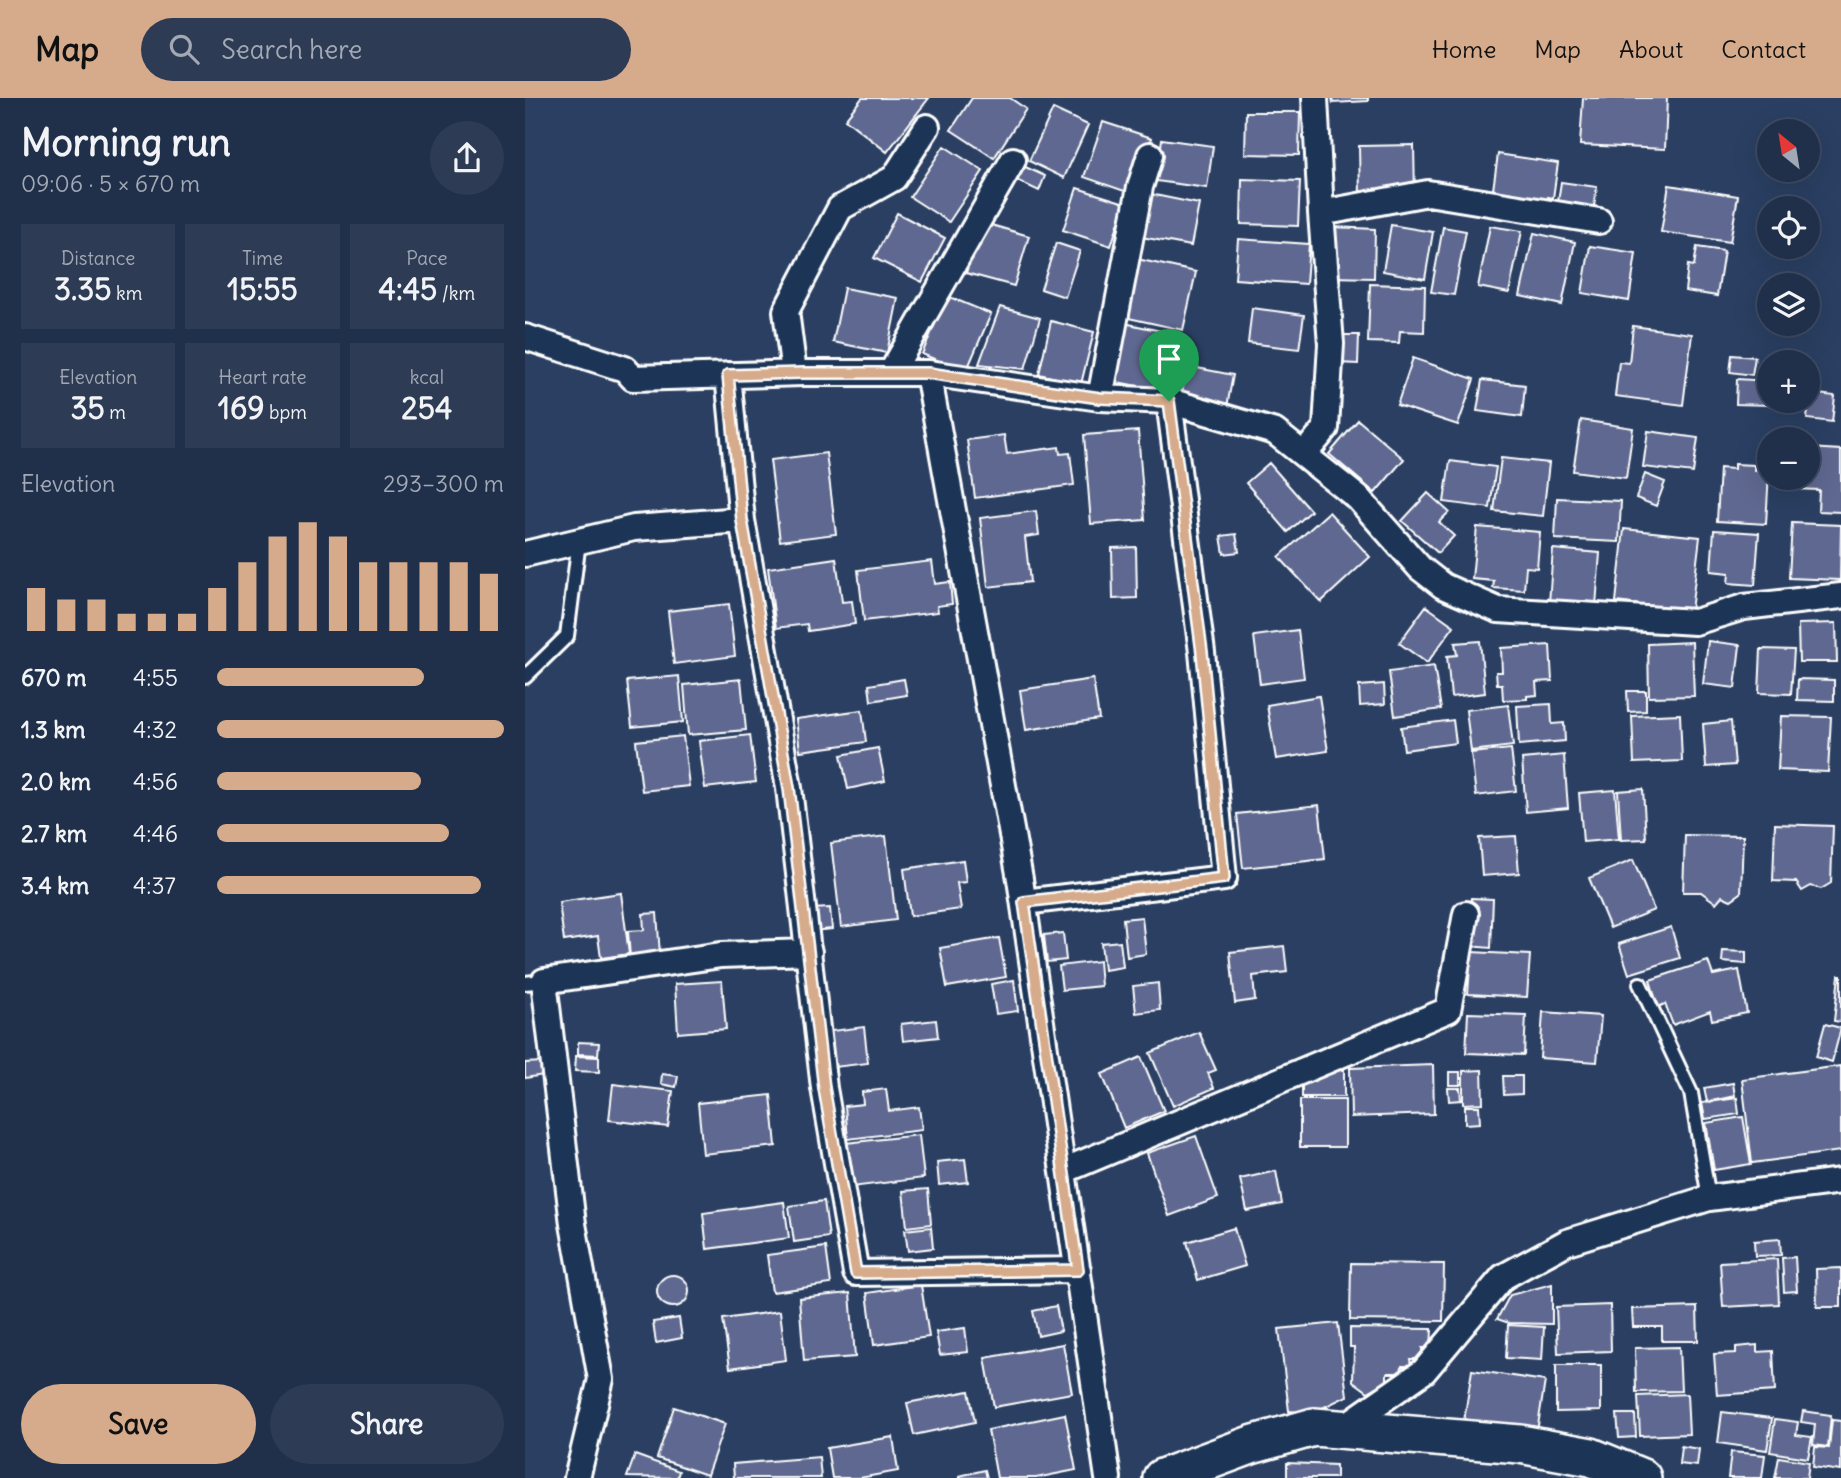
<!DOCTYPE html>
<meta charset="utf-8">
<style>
:root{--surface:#202f4a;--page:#2d3b54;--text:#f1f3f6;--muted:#a2a9b5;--line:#3d4a62;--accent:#d6ab8b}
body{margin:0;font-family:Delius,sans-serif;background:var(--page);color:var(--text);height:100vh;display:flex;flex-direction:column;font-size:26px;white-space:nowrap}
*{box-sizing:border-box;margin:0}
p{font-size:23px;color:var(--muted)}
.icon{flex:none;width:38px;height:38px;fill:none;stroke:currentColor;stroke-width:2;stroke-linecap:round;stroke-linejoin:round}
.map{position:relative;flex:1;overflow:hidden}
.drawer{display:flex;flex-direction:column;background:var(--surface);width:525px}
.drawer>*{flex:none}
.needle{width:46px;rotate:330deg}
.buttons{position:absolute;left:1232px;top:21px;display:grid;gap:14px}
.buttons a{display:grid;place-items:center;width:63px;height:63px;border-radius:50%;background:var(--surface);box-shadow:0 7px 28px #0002,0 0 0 2px var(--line);font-size:35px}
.pin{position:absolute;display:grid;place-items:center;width:60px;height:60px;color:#fff;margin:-72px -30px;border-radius:50% 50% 50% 0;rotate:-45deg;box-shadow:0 0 7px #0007}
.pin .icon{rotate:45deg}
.round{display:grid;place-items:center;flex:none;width:74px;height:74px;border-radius:37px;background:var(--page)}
.overview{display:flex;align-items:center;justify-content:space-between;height:119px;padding:0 21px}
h1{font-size:38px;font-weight:800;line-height:52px}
.stats{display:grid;grid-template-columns:repeat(3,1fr);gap:10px;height:119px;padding:7px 21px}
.stats div{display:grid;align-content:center;border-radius:0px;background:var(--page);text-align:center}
.stats b{font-size:30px;font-weight:800}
.stats small{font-size:19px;font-weight:400}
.stats p{font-size:19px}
.chart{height:196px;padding:14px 21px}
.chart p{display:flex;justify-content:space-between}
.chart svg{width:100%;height:126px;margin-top:7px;stroke:var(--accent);stroke-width:6}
.primary-button{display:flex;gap:14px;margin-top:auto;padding:14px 21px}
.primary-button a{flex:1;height:80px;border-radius:42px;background:var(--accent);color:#111;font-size:28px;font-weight:800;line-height:80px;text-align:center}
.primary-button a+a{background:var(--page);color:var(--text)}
ul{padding:0 21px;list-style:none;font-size:23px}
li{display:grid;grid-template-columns:112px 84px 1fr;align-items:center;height:52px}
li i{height:18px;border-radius:9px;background:var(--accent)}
header{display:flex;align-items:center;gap:42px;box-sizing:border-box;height:98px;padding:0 35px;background:var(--accent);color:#111}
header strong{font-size:33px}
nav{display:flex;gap:38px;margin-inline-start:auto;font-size:24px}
.search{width:490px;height:63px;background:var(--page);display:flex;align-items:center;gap:18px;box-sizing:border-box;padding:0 24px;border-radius:38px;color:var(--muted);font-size:26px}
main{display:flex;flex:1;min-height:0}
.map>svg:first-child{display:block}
.building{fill:#5e6890;stroke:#fff;stroke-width:2}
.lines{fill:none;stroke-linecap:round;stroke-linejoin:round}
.lane-casing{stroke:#fff;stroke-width:18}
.street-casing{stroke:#fff;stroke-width:30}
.secondary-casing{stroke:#fff;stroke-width:42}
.lane{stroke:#1d3557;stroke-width:12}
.street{stroke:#1d3557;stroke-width:24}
.secondary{stroke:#1d3557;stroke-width:37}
.route-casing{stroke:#fff;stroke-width:14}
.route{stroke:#d6ab8b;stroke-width:9}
</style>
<header>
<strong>Map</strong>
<div class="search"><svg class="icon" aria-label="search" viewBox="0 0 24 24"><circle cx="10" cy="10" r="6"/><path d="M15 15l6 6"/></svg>Search here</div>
<nav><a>Home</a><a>Map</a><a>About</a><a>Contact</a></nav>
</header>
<main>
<section class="drawer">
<div class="overview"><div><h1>Morning run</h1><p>09:06 · 5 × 670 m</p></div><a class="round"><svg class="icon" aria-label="share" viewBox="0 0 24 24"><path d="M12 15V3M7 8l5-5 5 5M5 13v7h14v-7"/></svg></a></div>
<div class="stats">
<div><p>Distance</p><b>3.35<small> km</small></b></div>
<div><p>Time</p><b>15:55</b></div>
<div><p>Pace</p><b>4:45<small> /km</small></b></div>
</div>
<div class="stats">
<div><p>Elevation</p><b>35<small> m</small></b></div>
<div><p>Heart rate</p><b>169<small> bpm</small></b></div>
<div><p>kcal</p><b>254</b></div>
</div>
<div class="chart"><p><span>Elevation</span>293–300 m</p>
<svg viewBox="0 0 160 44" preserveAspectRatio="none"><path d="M5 44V29M15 44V33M25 44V33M35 44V38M45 44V38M55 44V38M65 44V29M75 44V20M85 44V11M95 44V6M105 44V11M115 44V20M125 44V20M135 44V20M145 44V20M155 44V24"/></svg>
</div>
<ul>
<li><b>670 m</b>4:55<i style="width:72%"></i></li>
<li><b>1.3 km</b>4:32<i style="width:100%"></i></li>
<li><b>2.0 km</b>4:56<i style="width:71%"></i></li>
<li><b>2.7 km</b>4:46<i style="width:81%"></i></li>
<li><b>3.4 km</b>4:37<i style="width:92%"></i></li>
</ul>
<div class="primary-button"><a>Save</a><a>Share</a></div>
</section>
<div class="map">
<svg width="1316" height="1380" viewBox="0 0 1316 1380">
<rect width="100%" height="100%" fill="#2a3f62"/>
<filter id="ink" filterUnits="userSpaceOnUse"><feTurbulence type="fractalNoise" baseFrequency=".0143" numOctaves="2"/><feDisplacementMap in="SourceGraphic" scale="14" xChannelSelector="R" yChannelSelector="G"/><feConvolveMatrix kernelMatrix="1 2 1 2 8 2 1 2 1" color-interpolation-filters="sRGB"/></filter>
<g filter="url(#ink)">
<path class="building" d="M337,0h67l-42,54 -42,-33z
M447,0h38l16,11 -32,49 -43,-28z
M807,0h36v3l-35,2z
M1058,0h84l-2,51 -85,-4z
M528,11l35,16 -24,53 -35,-17z
M721,14h54l-1,43 -54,-1z
M578,24l49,16 -19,56 -49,-17z
M637,41l51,7 -6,42 -51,-7z
M889,47l1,50 -55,2 -1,-51z
M419,48l39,25 -34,51 -39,-25z
M973,56l60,9 -5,35 -5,-1 -3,15 -54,-8z
M496,67l24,11 -6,15 -25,-12z
M717,81l58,2 -2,45 -57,-2z
M1036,84l36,5 -4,26 -36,-5z
M1144,87l69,11 -8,46 -69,-10z
M552,90l48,15 -14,43 -48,-16z
M625,96l49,10 -8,42 -50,-9z
M372,115l48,25 -23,44 -48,-24z
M456,124l48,14 -15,50 -48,-13z
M866,127l42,7 -8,47 -42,-8z
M965,128l32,5 -13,62 -31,-6z
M808,129l42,2 -1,49 -43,-1z
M918,129l23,4 -12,64 -23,-3z
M1009,135l41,9 -13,63 -42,-9z
M713,141l71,5 -3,40 -71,-5z
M531,145l24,8 -15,46 -24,-8z
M1065,148l46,7 -7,48 -47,-8z
M1172,149l27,4 -7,45 -32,-5 3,-26 6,1z
M612,161l59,13 -13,58 -59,-13z
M845,186l55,2 -1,46 -24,-1 -1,12 -31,-1z
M319,190l54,10 -11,55 -54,-11z
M422,198l44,18 -25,58 -44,-18z
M475,209l40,11 -15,51 -46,-5z
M727,210l52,7 -5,34 -51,-6z
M526,223l43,11 -13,52 -42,-10z
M599,225l56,12 -12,57 -56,-11z
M1108,228l59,8 -9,71 -68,-9 4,-34 10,1z
M814,237h20l-1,29 -20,-1z
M1207,257l23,2 -3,18 -22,-3z
M888,260l61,21 -16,46 -61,-20z
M662,268l46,9 -7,37 -46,-8z
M1212,281l32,2 1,24 -34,-1z
M957,282l43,5 -3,32 -45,-6z
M1285,295l25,3 -3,26 -25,-3z
M833,322l46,39 -29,34 -46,-39z
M1056,322l52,8 -7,50 -53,-7z
M613,333l7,89 -54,4 -7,-89z
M1123,333l50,7 -5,35 -50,-6z
M479,337l3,19 52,-7 1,7 10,-1 4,32 -99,13 -8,-58z
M1283,350l33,2v62l-23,-1 1,-21 -24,-1 1,-11h12z
M301,355l10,81 -56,7 -10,-81z
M976,360l48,5 -6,53 -49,-5z
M925,363l46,6 -6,41 -46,-6z
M744,365l42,48 -23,21 -42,-49z
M1209,366l20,1v5l15,2 -3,52 -49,-3 3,-53 14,1z
M1120,376l20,8 -9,24 -20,-8z
M903,395l21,19 -10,10 15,14 -16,17 -36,-32z
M1032,400l64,3 -2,41 -64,-3z
M511,413l3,24 -14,2 5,45 -42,5 -8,-69z
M804,414l41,45 -49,45 -42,-45z
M1267,425l49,2 -1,55 -51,-2z
M952,429l63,5 -3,36 -11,-1 -2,23 -31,-2 1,-7 -22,-2z
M1099,431l76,8 -9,74 -75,-9z
M1189,432l45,3 -4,52 -27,-2 1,-10 -18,-2z
M711,436l3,18 -15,2 -3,-18z
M611,449l1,51 -24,1 -1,-51z
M1028,451l47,4 -4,53 -47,-3z
M311,460l6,44 10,-1 3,23 -47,7 -1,-7 -31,4 -8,-60z
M407,463l3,23 15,-2 2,22 -15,2 1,6 -74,9 -6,-51z
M204,506l6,52 -61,8 -6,-53z
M901,508l28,20 -27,37 -28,-20z
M1311,525l1,39h-38l-1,-38z
M773,532l6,48 -44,6 -6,-48z
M955,543l5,52 -34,4 -4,-41 10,-1 -2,-12z
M1183,543l32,4 -5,43 -32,-4z
M1167,544l2,54 -45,1 -1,-53z
M1025,547l2,36 -16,1 1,13 -10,1v3l-24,1 -1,-16h-5l-1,-12h6l-1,-24z
M1236,551l33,1 -3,44 -32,-1z
M909,568l7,43 -46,7 -6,-44z
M154,578l4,46 -51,5 -5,-46z
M216,581l5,51 -58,5 -4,-50z
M379,581l3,16 -36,6 -2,-16z
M568,581l6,40 -73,11 -6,-40z
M1273,581l36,1v21l-37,-1z
M859,586l1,20 -25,2 -1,-20z
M1102,593h19v20l-18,1z
M794,598l9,55 -52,8 -9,-54z
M1026,606l1,20 12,-1 1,18 -46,4 -2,-39z
M983,607l5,41 -42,5 -5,-41z
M337,612l4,32 -66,9 -4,-32z
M1155,616l2,47 -48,2 -2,-47z
M1256,618l50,1 -3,55 -50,-2z
M928,622l3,23 -52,7 -3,-23z
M1206,623l4,44 -29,2 -3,-43z
M225,637l6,47 -51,6 -6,-47z
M158,638l6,50 -47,5 -6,-50z
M353,650l7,33 -37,8 -7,-34z
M986,651l5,42 -40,5 -5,-43z
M1039,657l4,53 -42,4 -4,-53z
M1118,691l3,50 -25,1 -3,-49z
M1090,692l4,49 -36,3 -4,-49z
M794,707l6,54 -82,9 -6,-54z
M1250,726l58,2 -2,57 -10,6 -10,-3 -9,5 -6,-9 -23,-1z
M1160,737l58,1 -2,57 -10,7 -9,-4 -6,7 -15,-11h-18z
M361,738l10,84 -55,7 -10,-84z
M991,738l3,37 -37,3 -3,-38z
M438,762l3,22 -9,1 4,26 -51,7 -6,-47z
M1108,762l21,50 -44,18 -21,-50z
M96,795l8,61 -28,4 -3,-22 -34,5 -5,-39z
M946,800l22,1 -2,49 -23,-2z
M305,810l2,21 -20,2 -1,-22z
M132,815l3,42 -30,2 -2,-26 16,-1 -1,-16z
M617,819l4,37 -19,3 -4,-38z
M1146,829l9,31 -51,16 -10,-30z
M538,835l3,27 -19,2 -3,-27z
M474,840l7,39 -59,10 -7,-39z
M595,843l3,26 -19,3 -3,-27z
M759,848l3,26 -34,4 2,24 -20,3 -5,-51z
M1198,853l23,1v12l-24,-2z
M946,854l59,3 -3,42 -59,-3z
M574,863l2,25 -39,4 -3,-24z
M1183,863l5,14 26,-5 8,43 -35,7 -2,-9 -37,14 -8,-21 -7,3 -8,-27z
M1314,877h2v47l-7,-1z
M489,882l4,31 -22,3 -5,-30z
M197,883l4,48 -48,4 -3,-49z
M633,885l2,27 -24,3 -3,-27z
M1018,914l58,4 -4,46 -57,-4z
M943,915l58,2 -2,40 -58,-2z
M411,922l2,17 -35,4 -2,-17z
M1300,926l16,4 -9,34 -16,-5z
M339,929l4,36 -33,4 -4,-36z
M674,934l17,38 -8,3 6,15 -41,18 -23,-53z
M53,944l21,1 -1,12 -20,-1z
M51,958l23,1v15l-24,-1z
M616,959l23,54 -40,17 -22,-54z
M18,964l1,13 -19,3v-15z
M908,967l1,49 -83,3 -1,-49z
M1316,968v85l-89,12 -10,-84z
M819,971v28h-42v-19z
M957,972l1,33 -20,1v-33z
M924,974h11v13h-11z
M137,976l16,2 -2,11 -15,-3z
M978,978h19v18l-18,1z
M1208,985l2,13 -28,6 -3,-14z
M88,986l60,7 -5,36 -59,-7z
M923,990h12l1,12 -12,1z
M361,991l3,22 30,-4 3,23 -74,9 -3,-33 18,-2 -1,-12z
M246,997l5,51 -73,8 -5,-51z
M1212,1000l2,16 -34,5 -3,-16z
M775,1002h45v47h-45z
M940,1008h14l1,17 -15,1z
M1218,1019l8,47 -37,6 -8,-47z
M394,1037l5,43 -72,9 -6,-44z
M671,1038l22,62 -49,18 -22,-63z
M440,1061l3,23 -29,3 -2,-23z
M751,1073l6,33 -35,7 -7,-32z
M403,1091l3,35 -24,3 -4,-36z
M299,1103l5,36 -35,5 -5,-36z
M259,1104l5,36 -82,11 -4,-36z
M406,1129l2,21 -25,3 -3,-21z
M709,1130l11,38 -47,14 -11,-38z
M1255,1141l1,16 -26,1 -1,-15z
M301,1149l5,37 -59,8 -5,-37z
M1270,1159l2,34 -13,1 -2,-34z
M1252,1161l2,45 -56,3 -3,-45z
M826,1165l93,1 -1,57 -93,-1z
M1316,1170v39h-24l-1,-38z
M132 1193a16 16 0 1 1 32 0a16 16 0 1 1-32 0Z
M1027,1186v40l-43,-1 -12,-4 13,-24z
M396,1187l8,52 -55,8 -7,-52z
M325,1195l5,64 -51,4 -5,-63z
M1085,1207l1,46 -53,2 -2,-46z
M531,1208l5,25 -23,5 -5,-25z
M1172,1209l1,34h-36v-14h-29l-1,-18z
M255,1213l6,49 -56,8 -7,-49z
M154,1220l3,20 -26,5 -3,-21z
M813,1225l9,73 -35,17 -23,-2 -10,-82z
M983,1227l36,2 -2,33 -36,-2z
M440,1230l3,24 -28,3 -4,-23z
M825,1230l82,1 -1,19h-9v11h-12l1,7h-9l-1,7h-14v8l-19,11 -15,-11 1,-34h-4z
M538,1246l9,49 -78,14 -9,-49z
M1232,1247v7l16,-1 2,40 -58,4 -3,-41 22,-1v-6z
M1154,1249l2,44 -45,1 -1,-44z
M1031,1267h45v46l-45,1z
M947,1272l73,11 -8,51 -73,-11z
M444,1293l6,31 -61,13 -7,-32z
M1162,1296l2,40 -49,2 -2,-40z
M149,1309l51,17 -18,51 -50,-17z
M1278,1313l28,4 -3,32 -15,-2 2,-21 -14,-2z
M1197,1314l50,6 -5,32 -49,-7z
M540,1316l11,56 -40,8h-39l-9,-48z
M1092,1316h18l1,23 -17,1z
M1250,1321l23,3 -2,13 16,2 -4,21 -38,-6z
M1307,1322l9,1v50l-28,-4 2,-20 14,1z
M368,1339l5,34 -38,7h-28l-5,-30z
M1156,1348l18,3 -2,17 -18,-2z
M1206,1354l34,3 -3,23h-34z
M110,1357l44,16 -2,7 -50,-1z
M294,1359l2,21h-87l-1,-14z
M1254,1359l30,5 -2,16h-32z
M762,1365l49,2v13h-49z
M460,1372l2,8h-28v-2z"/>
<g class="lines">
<g class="lane-casing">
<path id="lane" d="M0,579l42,-41 12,-95
M0,885l19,-2
M1115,886l51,109 18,105"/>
</g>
<g class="street-casing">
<path id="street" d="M790,0l6,115
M0,239l100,32 8,9 170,-5h125l172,25 69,3 106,31 83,66 62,70 23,18 55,24 197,12 49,-15 97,-11
M269,275l-8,-62 54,-103 54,-30 33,-51
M366,275l122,-213
M403,275l92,506 88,599
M203,277l14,145
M575,300l40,-211 10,-32
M780,355l21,-25 5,-84 -10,-131 107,-20 171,28
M0,456l109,-26 108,-8 47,268 35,300 32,185 222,-3
M499,804l200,-24 -22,-226 -33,-251
M538,1073l385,-161 18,-96
M816,1331l83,-58 79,-94 64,-35 142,-44 132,-17
M52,1380l24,-99 -28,-155 -29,-243 177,-26 88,-3"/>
</g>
<g class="secondary-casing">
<path id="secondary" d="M637,1380l89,-33 63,-18 206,17 71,13 51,21"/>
</g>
<use href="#lane" class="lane"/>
<use href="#street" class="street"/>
<use href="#secondary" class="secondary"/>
</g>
</g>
<g class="lines" filter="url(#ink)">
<g class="route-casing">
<path id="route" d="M278,275h125l172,25 69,3 33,251 22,226 -200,24 54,368 -222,3 -32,-185 -35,-300 -47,-268 -14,-145z"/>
</g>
<use href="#route" class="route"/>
</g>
</svg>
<div class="buttons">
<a><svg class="needle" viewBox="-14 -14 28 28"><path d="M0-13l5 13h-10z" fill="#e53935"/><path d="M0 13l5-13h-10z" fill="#a2a9b5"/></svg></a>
<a><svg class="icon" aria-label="locate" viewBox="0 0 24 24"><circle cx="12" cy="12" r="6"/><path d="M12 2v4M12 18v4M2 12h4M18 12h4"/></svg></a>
<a><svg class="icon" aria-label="layers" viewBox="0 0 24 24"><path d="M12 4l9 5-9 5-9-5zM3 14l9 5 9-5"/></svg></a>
<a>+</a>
<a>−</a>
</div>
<div class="pin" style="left:644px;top:303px;background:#1e9e55"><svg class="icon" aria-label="arrive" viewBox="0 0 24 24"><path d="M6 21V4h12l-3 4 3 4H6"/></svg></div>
</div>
</main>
